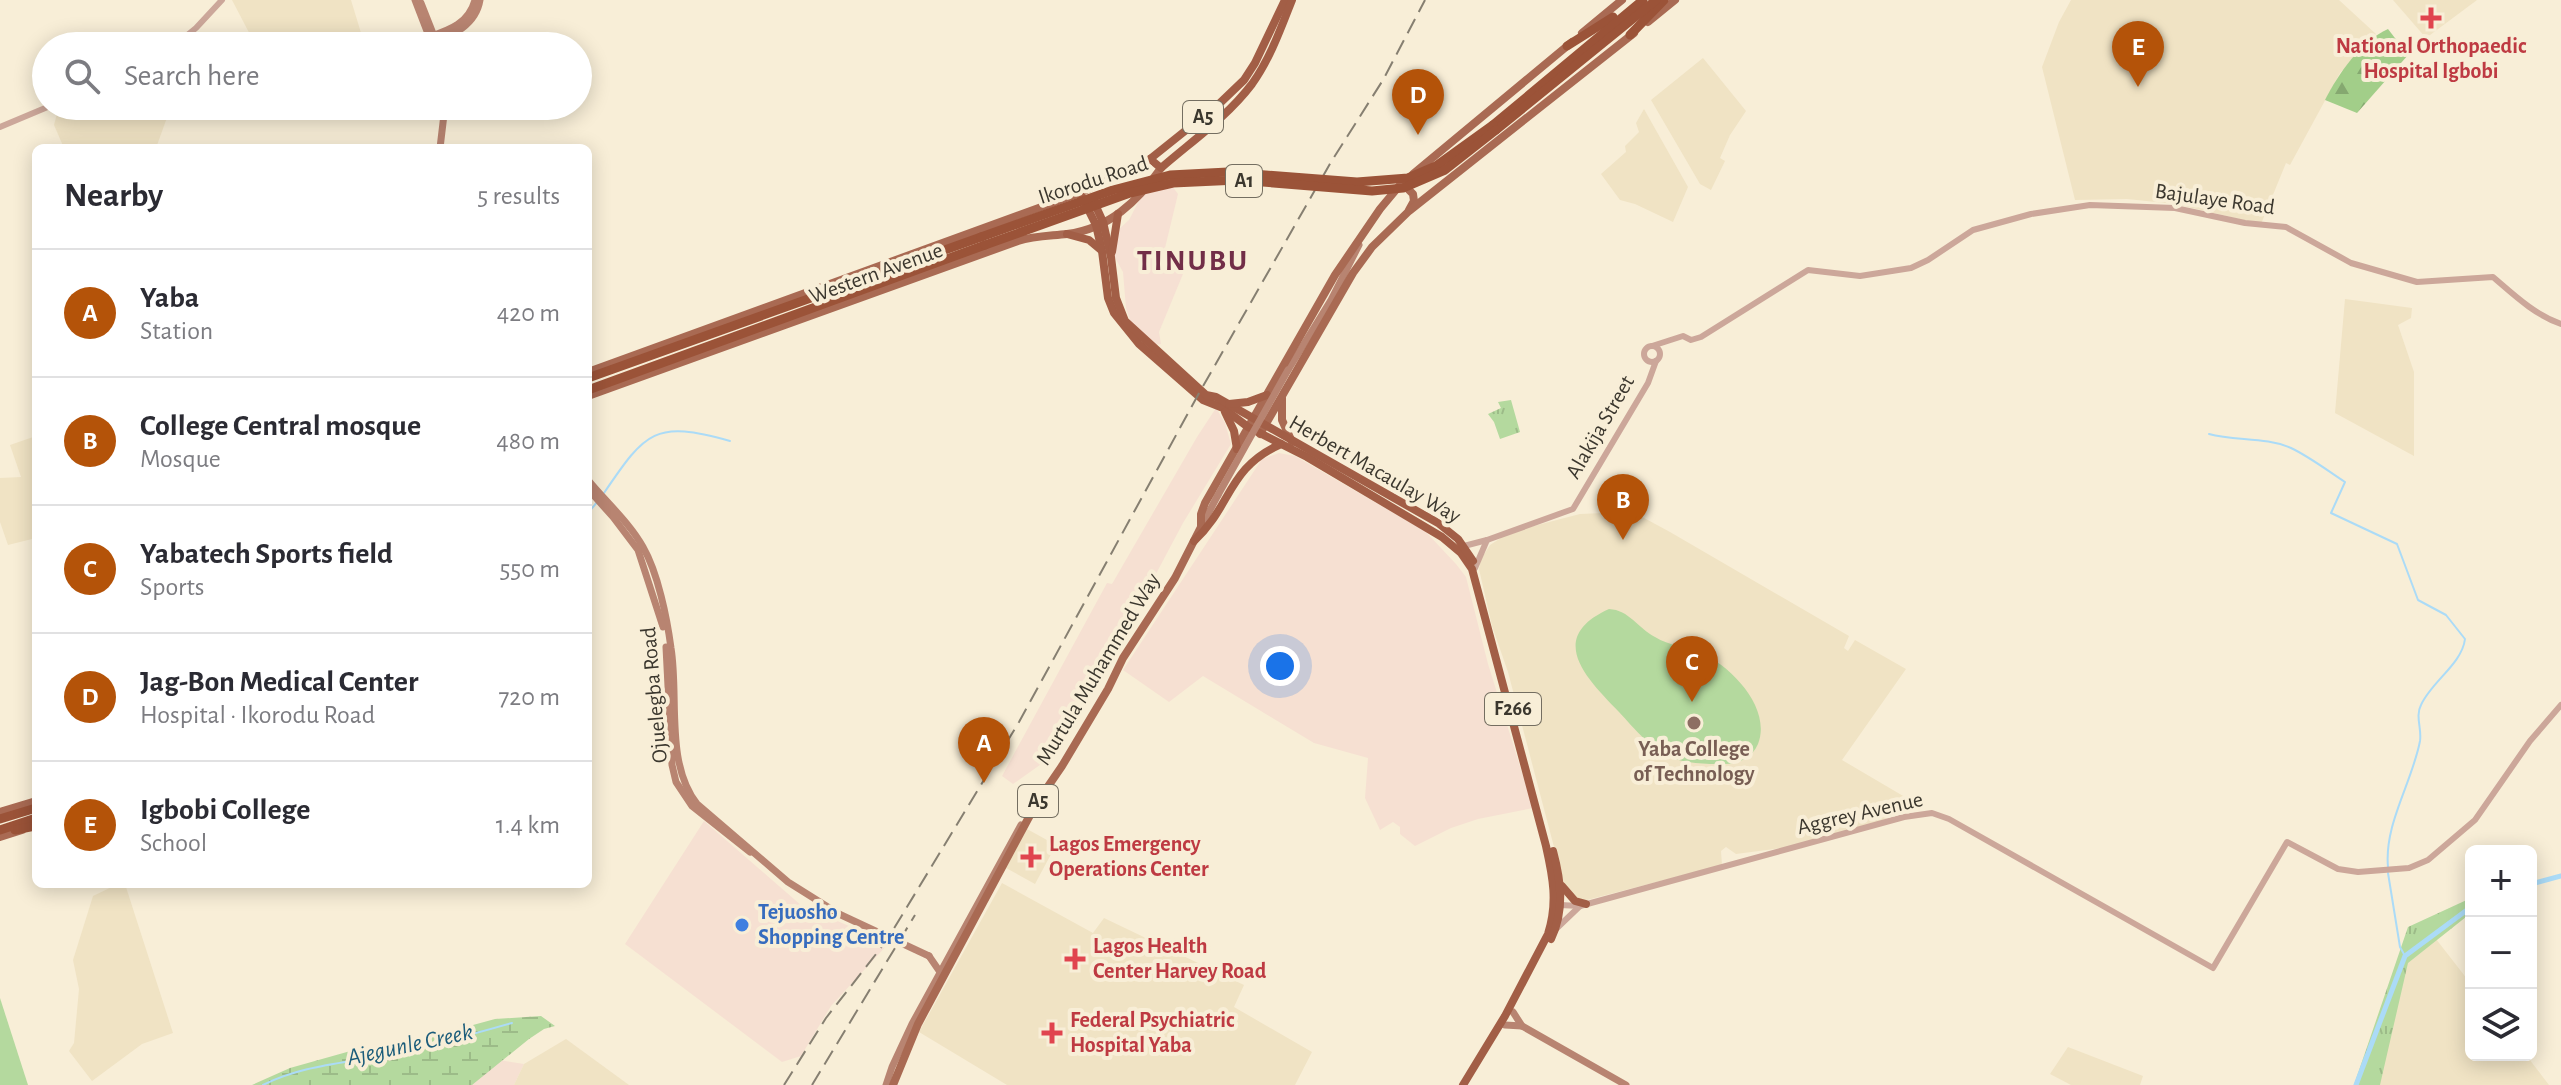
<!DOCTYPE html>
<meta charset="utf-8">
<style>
:root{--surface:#fff;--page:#f2f2f3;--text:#2b2b33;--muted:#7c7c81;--line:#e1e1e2;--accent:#b45309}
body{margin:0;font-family:"Alegreya Sans",sans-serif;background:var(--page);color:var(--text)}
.controls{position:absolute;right:24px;bottom:24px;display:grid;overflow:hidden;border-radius:12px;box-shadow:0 4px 20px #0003}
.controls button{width:72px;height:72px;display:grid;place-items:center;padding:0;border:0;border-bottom:2px solid var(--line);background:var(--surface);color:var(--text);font:40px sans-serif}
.you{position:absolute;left:1280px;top:666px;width:28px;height:28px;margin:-20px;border:6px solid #fff;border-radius:50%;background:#1a73e8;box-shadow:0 0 0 12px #1a73e833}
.badge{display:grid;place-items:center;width:52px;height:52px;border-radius:50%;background:var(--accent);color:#fff;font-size:26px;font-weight:700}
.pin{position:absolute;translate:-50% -66px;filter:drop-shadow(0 2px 4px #0008)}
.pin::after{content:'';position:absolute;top:42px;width:28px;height:24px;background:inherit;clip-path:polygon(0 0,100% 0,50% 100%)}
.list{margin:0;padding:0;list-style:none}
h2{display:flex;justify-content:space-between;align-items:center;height:104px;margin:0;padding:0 32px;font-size:34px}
h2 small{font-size:26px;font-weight:400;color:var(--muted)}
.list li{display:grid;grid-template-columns:52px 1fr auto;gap:24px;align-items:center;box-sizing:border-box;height:128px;padding:0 32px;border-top:2px solid var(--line)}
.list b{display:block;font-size:30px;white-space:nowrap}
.list p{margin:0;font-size:26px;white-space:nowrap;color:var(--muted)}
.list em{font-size:26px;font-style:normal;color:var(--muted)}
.icon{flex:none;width:44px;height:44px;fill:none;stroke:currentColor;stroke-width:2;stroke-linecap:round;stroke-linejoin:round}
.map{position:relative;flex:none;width:2561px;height:1085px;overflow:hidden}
.search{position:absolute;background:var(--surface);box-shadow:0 4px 20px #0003;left:32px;top:32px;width:560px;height:88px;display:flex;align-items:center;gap:20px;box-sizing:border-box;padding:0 28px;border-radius:44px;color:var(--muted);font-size:30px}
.panel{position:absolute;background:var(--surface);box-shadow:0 4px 20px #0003;left:32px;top:144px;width:560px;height:744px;border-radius:12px}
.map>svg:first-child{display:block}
.commercial{fill:#f6e0d2}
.industrial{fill:#f6e0d3}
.built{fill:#f0e3c4}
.grass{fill:url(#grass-tufts)}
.forest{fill:url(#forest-firs)}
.wetland{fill:url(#wetland-marsh)}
.pitch{fill:#b4d99e}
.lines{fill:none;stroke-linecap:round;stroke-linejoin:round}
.stream{stroke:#abdbf7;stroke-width:2}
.canal{stroke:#abdbf7;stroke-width:5}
.tertiary{stroke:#cca79a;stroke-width:6}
.secondary{stroke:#b88471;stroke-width:7}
.primary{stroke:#a96a53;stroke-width:8}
.trunk{stroke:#a25e46;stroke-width:8}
.motorway{stroke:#9b5338;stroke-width:9}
.rail{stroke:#867f71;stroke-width:2;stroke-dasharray:16 8;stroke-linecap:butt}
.secondary-bridge{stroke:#b88471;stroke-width:7}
.motorway-bridge{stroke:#9b5338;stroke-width:9}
.health-dot{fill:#e0444e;stroke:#f8eed7;stroke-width:3}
.education-dot{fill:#8d6e63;stroke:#f8eed7;stroke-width:3}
.shop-dot{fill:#3f7fe0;stroke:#f8eed7;stroke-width:3}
.labels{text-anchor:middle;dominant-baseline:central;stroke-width:8;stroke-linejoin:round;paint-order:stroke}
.shield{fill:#f8eed7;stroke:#746e61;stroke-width:2}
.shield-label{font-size:20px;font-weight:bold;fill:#3b372e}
.health-label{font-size:22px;font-weight:bold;fill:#be3a42;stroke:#f8eed7;text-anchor:start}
.street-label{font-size:22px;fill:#3b372e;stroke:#f8eed7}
.education-label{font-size:22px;font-weight:bold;fill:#785e54;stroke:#f8eed7}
.shop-label{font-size:22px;font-weight:bold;fill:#366cbe;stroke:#f8eed7;text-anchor:start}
.water-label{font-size:24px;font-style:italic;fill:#1b5c7a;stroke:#f8eed7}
.district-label{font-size:30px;font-weight:bold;letter-spacing:2px;fill:#722e48;stroke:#f8eed7}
</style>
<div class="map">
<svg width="2561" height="1085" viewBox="0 0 2561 1085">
<defs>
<pattern id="grass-tufts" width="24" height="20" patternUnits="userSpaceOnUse" patternTransform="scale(2)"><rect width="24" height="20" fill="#b4d99e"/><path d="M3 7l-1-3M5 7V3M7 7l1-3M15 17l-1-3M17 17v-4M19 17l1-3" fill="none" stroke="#9cbb88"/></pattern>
<pattern id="forest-firs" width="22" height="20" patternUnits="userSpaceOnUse" patternTransform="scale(2)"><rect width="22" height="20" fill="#a2ce89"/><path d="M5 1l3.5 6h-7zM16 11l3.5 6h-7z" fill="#85a870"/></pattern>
<pattern id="wetland-marsh" width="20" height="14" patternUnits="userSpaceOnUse" patternTransform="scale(2)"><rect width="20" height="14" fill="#b4d99e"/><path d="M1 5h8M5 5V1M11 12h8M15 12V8" fill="none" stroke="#9cbb88"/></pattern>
</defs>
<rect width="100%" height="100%" fill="#f8eed7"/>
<g class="commercial">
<path d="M1216,408l9,15 6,21 -48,79 -51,96 -78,136 -41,29 -11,-8 105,-193 5,1 85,-147z"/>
<path d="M1279,453l16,3 130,75 31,33 10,13 22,87 45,144 -55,11 -27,9 -36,18 -15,-12v-7l-7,-5 -13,8 -15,-32 3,-40 -54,-15 -111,-67 -34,26 -46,-32 139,-211z"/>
<path d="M704,821l98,85 87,37 -58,63 -30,50 -19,6 -157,-118z"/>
<path d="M454,1053l70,11 -10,21h-198z"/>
</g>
<path class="industrial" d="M1172,186l6,8 -13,54 25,9 -31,75 2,12 -6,1 -22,-16 -7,-21 -3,-36 -17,-31 23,-21 15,-29z"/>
<g class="built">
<path d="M232,0h119l14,46h-109z"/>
<path d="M2071,0h268l37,34 -36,39 -50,92 -4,-2 -25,61 -86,-20 -48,-5 -52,1 -33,-133 17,-45z"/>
<path d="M2393,0h84l-51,38z"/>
<path d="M1703,58l43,53 -16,24 -10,23 5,3 -14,29 -11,-6 -49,-84z"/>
<path d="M59,106h108l2,6 -13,36h-92l-10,-23z"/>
<path d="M1644,109l44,78 -15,35 -38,-18 -15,-4 -19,-26 25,-22 -1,-6 14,-14 -3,-9z"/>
<path d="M2345,299l67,9 -1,10 -13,7 16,47v84l-79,-43z"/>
<path d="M36,436v102l-28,7 -8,-23v-44l21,-1 -11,-32z"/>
<path d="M1612,504l10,2 48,26 179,104 -5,12 4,3 7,-11 51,29 -64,91 68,40 -5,8 -25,14 -98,26 -46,6 -10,-7 -5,4 1,14 -135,35 -7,1 -16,-16 -56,-213 -16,-46 -13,-57 2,-10 9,-14 20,-13 70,-18 23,-1 2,-8z"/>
<path d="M1027,829l29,16 -21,39 -29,-16z"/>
<path d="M1002,883l91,50 11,-15 140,67 -10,22 78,45 -17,33h-288l-88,-53z"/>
<path d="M118,884h7l48,149 -31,11 -50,37 -23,-30 5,-8 5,-54 -6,-29 20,-64z"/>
<path d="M2436,939l35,45v71h55l23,30h-179l37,-126z"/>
<path d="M566,1039l63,46h-115l10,-21z"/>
<path d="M2068,1047l75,29 -3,9h-69l-21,-11z"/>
</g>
<g class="grass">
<path d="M1511,400l9,32 -20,7 -6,-17 -6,-8 13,-6 -3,-6z"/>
<path d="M2471,898v15l-63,50 -28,122h-26l54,-158z"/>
</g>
<path class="forest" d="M2388,29l20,26 -51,58 -32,-13c13,-26 36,-59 63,-71z"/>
<path class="wetland" d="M541,1016l14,10 -11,3 -15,10 -57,46h-220l38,-17 64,-18 75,-13 66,-18z"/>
<g class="pitch">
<path d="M1609,609c20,1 29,19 46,28 14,9 31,9 46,16 30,13 71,55 57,91 -7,17 -25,21 -41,20 -13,0 -30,-1 -42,-5 -23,-8 -40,-30 -56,-47 -32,-33 -74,-74 -10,-103z"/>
<path d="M0,998l28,87h-28z"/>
</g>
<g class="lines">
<g class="stream">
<path d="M2209,434c26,7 57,3 82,14 19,9 37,23 54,34l-14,31 66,31 21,56 28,15 19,24c-3,25 -34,43 -44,66 -6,11 1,24 -1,36 -8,42 -36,83 -32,126"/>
<path d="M604,493c42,-62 51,-73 126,-52"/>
<path d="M588,513l10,-12"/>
<path d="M2388,873l12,74 5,9"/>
<path d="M263,1085c36,-18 73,-21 112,-28 47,-9 92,-21 137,-34"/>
</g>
<g class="canal">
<path d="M2531,884l30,-8"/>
<path d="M2356,1085l49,-129 66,-49"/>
</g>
<g class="tertiary">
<path d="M174,46l22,-18 26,-28"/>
<path d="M0,127l50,-21"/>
<path d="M1652,346l31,-10 8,4 10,-3 107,-67 52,6 51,-8 17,-8 45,-30 58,-16 59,-9 85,3 70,15 41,4 65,36 66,19 76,-5c21,18 42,38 68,47"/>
<circle cx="1652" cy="354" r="8"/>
<path d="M1464,546l23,-6 86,-31 75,-126 8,-22"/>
<path d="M1475,568l12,-28"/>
<path d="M1560,905l20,1 324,-89 28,-4 17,6 264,149 74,-126 51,27 20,3 51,-4 19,-8 47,-40 55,-79 31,-36"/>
<path d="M1557,928l23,-22"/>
</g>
<g class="secondary">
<path d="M415,0l15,39"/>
<path d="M421,3l13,33"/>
<path d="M429,37c21,-7 40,-14 46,-37"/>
<path d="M432,44c21,-9 44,-19 48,-44"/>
<path d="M440,148l5,-42"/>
<path d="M1288,370l43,-70 28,-55"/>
<path d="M588,480c18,22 41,42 55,67 15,26 24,71 28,101 8,49 -6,115 26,156l91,78 51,32"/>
<path d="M588,489l25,28 25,33 25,77"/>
<path d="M1201,527l17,-32"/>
<path d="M666,647l6,118 4,17 16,24 58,46"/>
<path d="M929,956l11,16"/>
<path d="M1513,1012l9,14"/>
<path d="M1505,1025l17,1 104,59"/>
<path d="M886,1085l6,-18 20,-43 109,-199"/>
</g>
<g class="primary">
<path d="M1648,22l27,-22"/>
<path d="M1582,33l40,-33"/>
<path d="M1413,174l159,-132"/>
<path d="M1404,185l9,9 1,7 -5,9"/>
<path d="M588,372l492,-179"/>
<path d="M588,396l430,-155c16,-5 32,-5 49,-7 42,-5 71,-33 94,-66"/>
<path d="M1282,398v22l10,22"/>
<path d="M1260,434l93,-161 19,-26 37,-36 225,-178"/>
<path d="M0,812l36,-11"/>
<path d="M0,837l22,-7"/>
<path d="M893,1085l25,-61 118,-220 26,-38 46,-77 15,-31 52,-80 26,-51v-13l4,-11 130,-228 45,-66 20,-24"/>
</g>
<g class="trunk">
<path d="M1285,0l-30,63 -11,17 -24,23 -70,56 -70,34 16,32 6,26 6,47 6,15 25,31 64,56 20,8 25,19 59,30 135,80 19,16 11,16 74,277c7,31 12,57 2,88l-43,82 -42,69"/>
<path d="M1150,159l11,9c31,-27 66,-51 91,-84 18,-25 29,-56 40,-84"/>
<path d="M1093,200l10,22 8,35 5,41 9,23 81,74 10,2 222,126 20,16 15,22"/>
<path d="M1067,234l22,6 12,10"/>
<path d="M1112,252l6,-38"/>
<path d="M1229,404l19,-2 19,-7"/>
<path d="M1225,412l9,19 3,18"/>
<path d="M1194,541c38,-35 33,-73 87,-97"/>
<path d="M1562,886l13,15 11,3"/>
<path d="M1551,939c14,-29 10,-58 2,-88"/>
</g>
<g class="motorway">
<path d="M1630,35l34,-35"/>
<path d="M1567,46l46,-29"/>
<path d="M1493,125l150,-125"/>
<path d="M1496,130l160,-130"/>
<path d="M588,378l393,-141"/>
<path d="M588,390l397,-145"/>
<path d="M0,819l36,-11"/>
<path d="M0,830l36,-12"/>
<path d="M15,830l20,-4"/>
</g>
<g class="rail">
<path d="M784,1085l42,-67 61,-78 132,-218 179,-327 133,-233 52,-82 42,-80"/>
<path d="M812,1085l103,-170"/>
</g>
<g class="secondary-bridge">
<path d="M1218,495l70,-125"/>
<path d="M839,914l90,42"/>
</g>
<g class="motorway-bridge">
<path d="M981,237l132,-47 57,-15 58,-3 129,10 51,-4 28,-12 57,-41"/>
<path d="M985,245l145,-52 43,-10 65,-3 134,11 31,-3 42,-18 51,-40"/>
</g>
</g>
<g class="health-dot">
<path d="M2427 6h8v8h8v8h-8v8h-8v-8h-8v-8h8z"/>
<path d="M1027 845h8v8h8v8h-8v8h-8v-8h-8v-8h8z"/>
<path d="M1071 947h8v8h8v8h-8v8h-8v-8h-8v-8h8z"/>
<path d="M1048 1021h8v8h8v8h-8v8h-8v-8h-8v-8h8z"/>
</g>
<circle class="education-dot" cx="1694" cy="723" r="8"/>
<circle class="shop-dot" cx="742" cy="925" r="8"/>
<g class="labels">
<g class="shield">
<rect x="1183" y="101" width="40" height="32" rx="6"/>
<rect x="1226" y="165" width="36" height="32" rx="6"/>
<rect x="1485" y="693" width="56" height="32" rx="6"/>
<rect x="1018" y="785" width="40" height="32" rx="6"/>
</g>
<g class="shield-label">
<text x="1203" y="117">A5</text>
<text x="1244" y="181">A1</text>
<text x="1513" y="709">F266</text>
<text x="1038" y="801">A5</text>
</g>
<g class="health-label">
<text x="2431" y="46" text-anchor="middle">National Orthopaedic<tspan x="2431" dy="25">Hospital Igbobi</tspan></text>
<text x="1049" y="844">Lagos Emergency<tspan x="1049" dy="25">Operations Center</tspan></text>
<text x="1093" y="946">Lagos Health<tspan x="1093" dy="25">Center Harvey Road</tspan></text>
<text x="1070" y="1020">Federal Psychiatric<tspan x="1070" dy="25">Hospital Yaba</tspan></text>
</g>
<g class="street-label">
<text transform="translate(1093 180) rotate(-18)">Ikorodu Road</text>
<text transform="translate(2215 199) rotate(8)">Bajulaye Road</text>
<text transform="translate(876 273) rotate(-20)">Western Avenue</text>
<text transform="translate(1600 427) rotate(-60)">Alakija Street</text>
<text transform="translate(1375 469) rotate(30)">Herbert Macaulay Way</text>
<text transform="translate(1098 669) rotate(-59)">Murtula Muhammed Way</text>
<text transform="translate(654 695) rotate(-95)">Ojuelegba Road</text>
<text transform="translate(1860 813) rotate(-13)">Aggrey Avenue</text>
</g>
<g class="education-label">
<text x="1694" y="749">Yaba College<tspan x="1694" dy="25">of Technology</tspan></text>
</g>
<g class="shop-label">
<text x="758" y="912">Tejuosho<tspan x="758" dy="25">Shopping Centre</tspan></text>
</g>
<g class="water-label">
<text transform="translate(410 1045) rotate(-12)">Ajegunle Creek</text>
</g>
<g class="district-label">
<text x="1193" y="261">TINUBU</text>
</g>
</g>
</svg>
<div class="controls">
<button>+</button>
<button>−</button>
<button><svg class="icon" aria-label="layers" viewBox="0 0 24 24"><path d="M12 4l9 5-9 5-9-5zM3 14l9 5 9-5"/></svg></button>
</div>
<div class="you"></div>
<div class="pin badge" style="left:984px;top:783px">A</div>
<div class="pin badge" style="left:1623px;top:540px">B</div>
<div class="pin badge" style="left:1692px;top:702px">C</div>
<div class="pin badge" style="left:1418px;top:135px">D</div>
<div class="pin badge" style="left:2138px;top:87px">E</div>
<div class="search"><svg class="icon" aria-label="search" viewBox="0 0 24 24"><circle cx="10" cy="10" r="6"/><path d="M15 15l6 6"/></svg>Search here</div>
<section class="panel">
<h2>Nearby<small>5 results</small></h2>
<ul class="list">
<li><span class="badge">A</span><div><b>Yaba</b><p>Station</p></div><em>420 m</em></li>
<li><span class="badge">B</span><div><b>College Central mosque</b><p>Mosque</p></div><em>480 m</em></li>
<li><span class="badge">C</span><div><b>Yabatech Sports field</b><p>Sports</p></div><em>550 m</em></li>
<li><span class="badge">D</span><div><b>Jag-Bon Medical Center</b><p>Hospital · Ikorodu Road</p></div><em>720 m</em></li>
<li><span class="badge">E</span><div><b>Igbobi College</b><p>School</p></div><em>1.4 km</em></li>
</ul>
</section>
</div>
